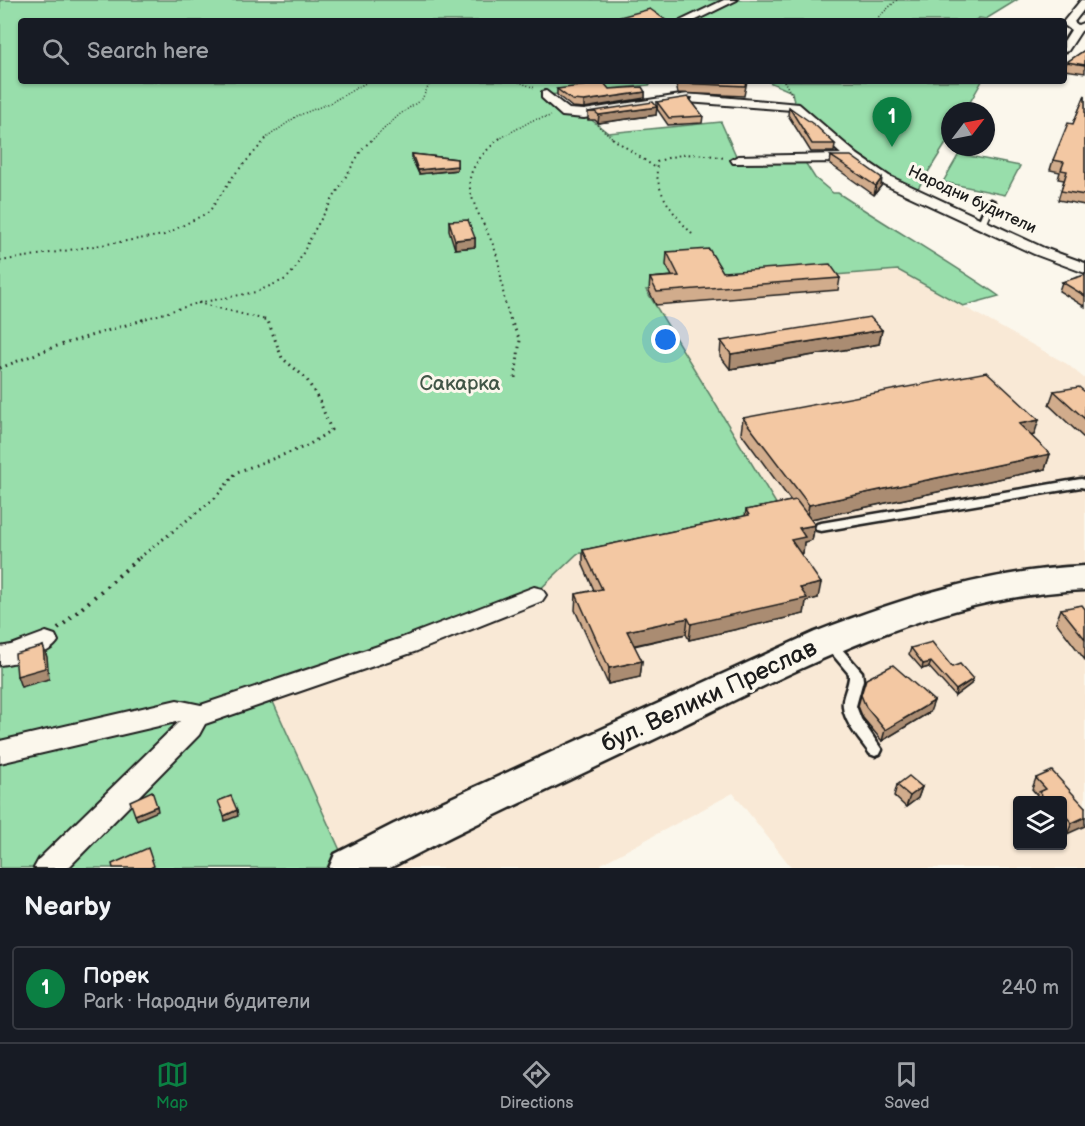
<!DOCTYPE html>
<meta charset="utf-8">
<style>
:root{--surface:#171b24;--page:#20242c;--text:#f1f3f6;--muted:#9ea1a6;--line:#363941;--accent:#0b8043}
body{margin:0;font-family:"Balsamiq Sans",sans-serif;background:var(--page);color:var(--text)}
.controls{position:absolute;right:18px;bottom:18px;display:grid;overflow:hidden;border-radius:6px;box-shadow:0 2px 4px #0004}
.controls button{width:54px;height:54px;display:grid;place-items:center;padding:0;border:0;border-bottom:2px solid var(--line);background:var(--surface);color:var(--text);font:30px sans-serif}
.compass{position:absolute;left:941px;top:102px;width:54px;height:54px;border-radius:50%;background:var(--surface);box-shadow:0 2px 4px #0004;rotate:58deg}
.you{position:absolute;left:666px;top:340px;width:21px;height:21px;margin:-15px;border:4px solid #fff;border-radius:50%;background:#1a73e8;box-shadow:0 0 0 9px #1a73e833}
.badge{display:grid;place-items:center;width:39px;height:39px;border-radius:50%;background:var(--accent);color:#fff;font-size:20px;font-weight:700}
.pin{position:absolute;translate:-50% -50px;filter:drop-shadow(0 2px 3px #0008)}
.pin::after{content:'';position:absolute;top:32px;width:21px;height:18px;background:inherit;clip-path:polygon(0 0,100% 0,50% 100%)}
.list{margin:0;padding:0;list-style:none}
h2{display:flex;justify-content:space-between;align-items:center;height:78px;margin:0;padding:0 24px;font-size:26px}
h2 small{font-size:20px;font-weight:400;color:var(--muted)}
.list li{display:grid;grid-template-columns:39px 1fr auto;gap:18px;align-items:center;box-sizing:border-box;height:84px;margin:0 12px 12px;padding:0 12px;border:2px solid var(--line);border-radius:6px}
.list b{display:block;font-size:22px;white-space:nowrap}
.list p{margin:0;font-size:20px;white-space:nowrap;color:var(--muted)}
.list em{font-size:20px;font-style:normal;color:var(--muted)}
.icon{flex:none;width:33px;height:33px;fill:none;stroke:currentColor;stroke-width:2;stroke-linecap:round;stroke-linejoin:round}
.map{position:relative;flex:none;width:1085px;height:868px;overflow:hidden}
.search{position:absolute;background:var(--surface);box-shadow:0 2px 4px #0004;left:18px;right:18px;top:18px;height:66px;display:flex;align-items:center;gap:15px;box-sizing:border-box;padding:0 21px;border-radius:6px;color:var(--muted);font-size:22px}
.sheet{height:174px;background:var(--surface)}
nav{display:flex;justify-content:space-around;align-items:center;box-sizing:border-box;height:84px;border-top:2px solid var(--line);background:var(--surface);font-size:16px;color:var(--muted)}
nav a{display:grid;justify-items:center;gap:3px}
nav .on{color:var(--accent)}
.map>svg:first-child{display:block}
.built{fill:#f9e9d6;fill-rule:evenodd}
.green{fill:#98deab;stroke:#5a7d64;stroke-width:1.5}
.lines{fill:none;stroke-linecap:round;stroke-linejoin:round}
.lane-casing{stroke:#1c1c1c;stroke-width:5}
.street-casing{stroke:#1c1c1c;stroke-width:4}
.secondary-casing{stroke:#1c1c1c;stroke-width:5}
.path-far3{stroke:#1c1c1c;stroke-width:1.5;stroke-dasharray:1 2;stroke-linecap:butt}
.path-far2{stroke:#1c1c1c;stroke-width:2;stroke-dasharray:1.5 4;stroke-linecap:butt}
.path-far1{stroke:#1c1c1c;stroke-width:3;stroke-dasharray:1.5 4.5;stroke-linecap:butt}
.path{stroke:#1c1c1c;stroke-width:4;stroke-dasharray:2 6;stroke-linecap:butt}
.lane{fill:#fbf7ec;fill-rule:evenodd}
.street{fill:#fbf7ec;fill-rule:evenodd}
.secondary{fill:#fbf7ec;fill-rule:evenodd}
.wall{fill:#d1ac8c;stroke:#1c1c1c;stroke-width:1.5}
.shaded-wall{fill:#aa8c72;stroke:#1c1c1c;stroke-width:1.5}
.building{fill:#f3c8a3;stroke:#1c1c1c;stroke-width:1.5}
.labels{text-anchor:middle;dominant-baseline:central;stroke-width:6;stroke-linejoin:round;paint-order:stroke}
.far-street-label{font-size:16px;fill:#1c1c1c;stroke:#fbf7ec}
.park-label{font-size:20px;fill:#415647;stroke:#fbf7ec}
.near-street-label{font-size:24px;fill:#1c1c1c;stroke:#fbf7ec}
</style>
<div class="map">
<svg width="1085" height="868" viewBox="0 0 1085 868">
<rect width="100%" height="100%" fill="#fbf7ec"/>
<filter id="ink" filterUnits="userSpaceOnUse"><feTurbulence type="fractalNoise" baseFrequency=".0167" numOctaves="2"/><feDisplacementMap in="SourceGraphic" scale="12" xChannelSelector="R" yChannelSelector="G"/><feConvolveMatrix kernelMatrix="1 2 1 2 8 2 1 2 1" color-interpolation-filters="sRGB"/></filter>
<g filter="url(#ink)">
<path class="built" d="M898,270l169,94 18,15v489h-293l-59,-75 -132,71 2,4h-255l-79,-176 265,-97 43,-41 203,-44 -135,-220zM1018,800h44v46h-44z"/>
<g class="green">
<path d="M0,0h1017l-31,19 -7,-1 -5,3h-953v60h626l3,4 -103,10 19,17 18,2 24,19 113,-11 17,38 65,-1 12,19 18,15h5c53,35 109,67 161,103l-36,10 -65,-36 -252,20 134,220 -203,44 -43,41 -265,98 79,175h-348z"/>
<path d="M767,81h215l-17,30h-15v26l-35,56 -31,-14 -89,-72 -3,-15z"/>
<path d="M959,154l61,12 -15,29 -62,-13z"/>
</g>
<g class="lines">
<defs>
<g id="lane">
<path d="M988,200h3l4,2 -10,23 -4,2h-3l-1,-2z"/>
<path d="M1081,479l4,1v8l-4,-1 -260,44 -4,-1 -2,-3 2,-3 4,-1z"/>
<path d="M829,638l5,2 28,32 1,8 -7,26 5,13 21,31 -2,4 -5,2 -5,-2c-9,-13 -25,-30 -27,-47 -2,-11 7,-22 6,-33l-26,-31 1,-3z"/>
</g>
<g id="street">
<path d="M724,0h13l-43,21h-14z"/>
<path d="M1081,0h4v8l-11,14 4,3 7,-3v7l-4,2 -13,20 -4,1v-11l7,-11 -7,-5v-4z"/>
<path d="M546,91l23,18 15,1 103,-16 112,10 59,51 31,21 155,72 41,15v10l-51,-19 -155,-72 -29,-20 -117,1 -2,-3 7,-4 103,-2 -49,-44 -105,-8 -103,16 -22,-2 -20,-18v-6z"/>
<path d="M534,587l8,2 4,6 -4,6 -125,50 -212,73 -6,11 -131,133h-34l5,-9 141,-138 -180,42v-22l177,-41 24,5 198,-66z"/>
<path d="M46,632l9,3 3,6c-8,14 -42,22 -58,24v-18l11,-2z"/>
</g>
<path id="secondary" d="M1085,566v24c-155,6 -289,81 -426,147 -89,43 -181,84 -269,131h-61l6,-14 59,-30 421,-192c88,-34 175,-62 270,-66z"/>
</defs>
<use href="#lane" class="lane-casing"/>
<use href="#street" class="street-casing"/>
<use href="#secondary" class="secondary-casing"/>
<g class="path-far3">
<path d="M874,21l23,-21"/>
<path d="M516,81l19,7"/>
<path d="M784,81l8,14"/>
<path d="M597,125l17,14"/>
<path d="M265,139l32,-23 33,-13 39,-22"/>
<path d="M373,139l26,-24 23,-16 9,-18"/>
<path d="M499,139l34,-19 18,-4"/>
</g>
<g class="path-far2">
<path d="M500,138c-11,10 -27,24 -30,40 -4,21 20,54 26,75 7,22 5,46 15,67"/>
<path d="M612,138l44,30"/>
<path d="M692,234c-19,-21 -38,-42 -35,-72 22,-10 44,-9 67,-4"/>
<path d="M0,261l164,-26 45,-23 25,-37 33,-37"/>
<path d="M198,303l68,17"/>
<path d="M141,320l57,-17 58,-11 30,-13 9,-10 19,-38 48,-82 12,-11"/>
</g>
<g class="path-far1">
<path d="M510,319l10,21 -5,38"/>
<path d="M0,368l54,-21 92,-28"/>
<path d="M139,558l75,-59 23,-27 70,-26 24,-16 -11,-28 -14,-24 -24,-20 -14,-37 -8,-2"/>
</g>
<path class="path" d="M58,629l83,-73"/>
<use href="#lane" class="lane"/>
<use href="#street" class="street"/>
<use href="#secondary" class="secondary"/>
</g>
<g class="wall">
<path d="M1085,50v23l-21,-3 3,-8z"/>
<path d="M675,81h72l-3,15 -66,-3z"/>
<path d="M557,89h52l36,3v6l-61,10 -12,-1 -15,-12z"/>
<path d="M1085,95v110l-27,-5 6,-20 -6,-1 2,-7 -10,-2 3,-10 20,-36z"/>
<path d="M692,98l-1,3 12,15 -1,7 -34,2 -11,-16v-7z"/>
<path d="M657,107l-1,8 -58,8 -3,-3h-7v-8z"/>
<path d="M789,107l46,37 -1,8h-23l-23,-37z"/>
<path d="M412,154l45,5v11l-38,4 -7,-15z"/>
<path d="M831,156l50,30 -7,9 -44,-31z"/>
<path d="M449,221l26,17v9l-20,2 -6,-19z"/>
<path d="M667,252l56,20 117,6 -2,12 -182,15 -7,-14 1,-13 22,-2 -6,-11z"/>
<path d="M1085,275v32l-26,-16 3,-9z"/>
<path d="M882,330l-3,14 -149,25 -10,-13 1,-15z"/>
<path d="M1054,391l31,1v47l-36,-34z"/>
<path d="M743,418l291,17 -3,1 19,18 -5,15 -234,50 4,6 -3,15 -8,2 -1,11h-3l18,45 -12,3 -2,13 -115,26 -3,-6 -52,12 8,15 -2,16 -32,7 -33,-74 1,-16 18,-4 -11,-25v-15l162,-34 1,-6 45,-9 -50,-68z"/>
<path d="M1061,609h24v51l-29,-38z"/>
<path d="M911,648l41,19 21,12 -2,5 -16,12 -26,-29 -7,2 -13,-15z"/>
<path d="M861,695l69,17 -48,29 -19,-23 -5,-12z"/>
<path d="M1036,778l49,29 -18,27 -5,-6v-27h-27l2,-6 -5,-6z"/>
<path d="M897,785l25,2 -4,11 -12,9 -12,-11z"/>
</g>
<g class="shaded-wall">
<path d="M645,92v6l-61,10v-7z"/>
<path d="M657,107l-1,8 -58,8 1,-8z"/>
<path d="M457,166v4l-38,4 -1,-4z"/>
<path d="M882,178l-1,8 -7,9 2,-9z"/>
<path d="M475,238v9l-20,2v-9z"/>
<path d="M882,330l-3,14 -149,25 1,-15z"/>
<path d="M1039,420l-5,15 -20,4 5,-15z"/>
<path d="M1050,454l-5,15 -239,51 3,-15z"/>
<path d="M815,525l-3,15 -8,2 -1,11 -15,3 3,-16 8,-12z"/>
<path d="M821,583l-3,15 -12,3 -2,13 -115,26 2,-16 109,-36z"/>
<path d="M688,618l-2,16 -60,13 1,-16z"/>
<path d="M43,646l4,11 2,22 -28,8 -4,-11z"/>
<path d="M642,661l-2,16 -32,7 1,-16z"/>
<path d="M931,662l-2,5 -7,2 1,-5z"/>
<path d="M973,679l-2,5 -16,12 1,-6z"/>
<path d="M934,701l-4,11 -48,29 3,-11z"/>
<path d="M922,787l-4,11 -12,9 4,-11z"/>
<path d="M157,806l1,5 -21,9 -2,-5z"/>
<path d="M237,810l1,6 -13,5 -1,-5z"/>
<path d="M1085,817v9l-18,8 5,-11z"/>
</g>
<g class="building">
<path d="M650,9l17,12h-45l-2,-4z"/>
<path d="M1085,50v15l-18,-3z"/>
<path d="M678,81h68l-1,5 -66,-3z"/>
<path d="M604,83l5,6 33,-2 3,5 -61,9 -12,-1 -15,-11z"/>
<path d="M1085,95v100l-24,-4 6,-20 -6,-1 3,-8 -11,-2 15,-37 5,1z"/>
<path d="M688,97l4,1h-3l14,18 -34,2 -12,-16z"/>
<path d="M653,102l4,5 -58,8 -4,-3h-7z"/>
<path d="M789,107l27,19 19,18h-23z"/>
<path d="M412,154l45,5v7l-39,4z"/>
<path d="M831,156h20l31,22 -6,8z"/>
<path d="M468,220l7,18 -20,2 -6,-19z"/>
<path d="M709,249l14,23 107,-8 10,14 -183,14 -7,-14 29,-2 -12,-24z"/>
<path d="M1085,275v21l-23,-14z"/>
<path d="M870,317l12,13 -151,24 -10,-13z"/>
<path d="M987,372l52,48 -20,4 31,30 -241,51 -66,-87z"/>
<path d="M1079,387l6,5v27l-31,-28z"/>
<path d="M796,500l19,25 -16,3 6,9 -14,3 30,43 -21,5 7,10 -116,26 -3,-6 -61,13 15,30 -33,7 -33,-74 26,-5 -19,-39 166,-35 -3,-5z"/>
<path d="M1082,605l3,4v30l-24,-30z"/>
<path d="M932,642l20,25 8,-3 13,15 -17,11 -25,-28 -8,2 -12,-16z"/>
<path d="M43,646l2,22 -28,8 -2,-22z"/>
<path d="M893,665l41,36 -49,29 -19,-23 -5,-12 5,-16z"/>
<path d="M1052,771l33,36v10l-13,6 -10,-11v-11h-15l-8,-9 7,-3 -10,-11z"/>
<path d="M909,776l13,11 -12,9 -13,-11z"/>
<path d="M152,791l5,15 -22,9 -5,-14z"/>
<path d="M231,796l6,14 -13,6 -6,-15z"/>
<path d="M148,848l6,18 -4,2h-37l-1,-4z"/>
</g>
</g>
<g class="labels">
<g class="far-street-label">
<text transform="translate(972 200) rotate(25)">Народни будители</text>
</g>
<g class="park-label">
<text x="460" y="384">Сакарка</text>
</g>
<g class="near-street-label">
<text transform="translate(709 696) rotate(-25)">бул. Велики Преслав</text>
</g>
</g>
</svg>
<div class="controls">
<button><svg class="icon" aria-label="layers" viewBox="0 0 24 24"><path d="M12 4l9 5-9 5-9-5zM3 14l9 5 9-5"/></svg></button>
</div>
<svg class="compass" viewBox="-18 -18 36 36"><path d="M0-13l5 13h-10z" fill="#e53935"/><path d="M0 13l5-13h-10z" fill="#9ea1a6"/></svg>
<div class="you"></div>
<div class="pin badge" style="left:892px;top:147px">1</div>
<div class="search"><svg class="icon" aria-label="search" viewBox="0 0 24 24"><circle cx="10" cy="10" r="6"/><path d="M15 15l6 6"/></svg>Search here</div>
</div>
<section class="sheet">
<h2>Nearby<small></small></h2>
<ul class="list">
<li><span class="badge">1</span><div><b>Порек</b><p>Park · Народни будители</p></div><em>240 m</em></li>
</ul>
</section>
<nav>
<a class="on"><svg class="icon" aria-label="map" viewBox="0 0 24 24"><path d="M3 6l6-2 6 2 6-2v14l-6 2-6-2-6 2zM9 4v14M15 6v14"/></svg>Map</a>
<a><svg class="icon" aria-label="directions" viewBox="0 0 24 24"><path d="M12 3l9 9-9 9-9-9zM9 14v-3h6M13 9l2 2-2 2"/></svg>Directions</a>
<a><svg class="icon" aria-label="saved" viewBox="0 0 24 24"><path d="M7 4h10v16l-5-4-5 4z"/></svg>Saved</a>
</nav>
